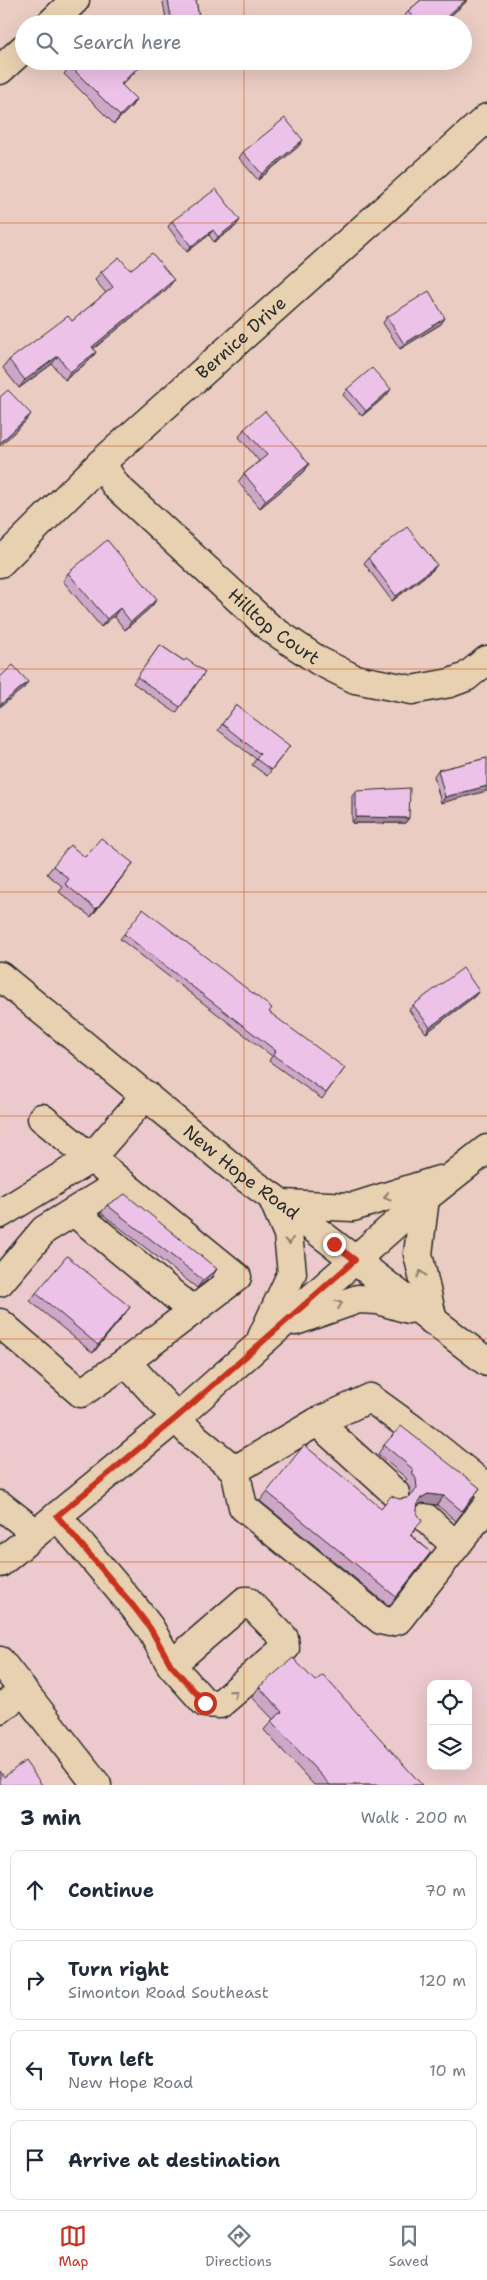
<!DOCTYPE html>
<meta charset="utf-8">
<style>
:root{--surface:#fff;--page:#f6f6f7;--text:#1f2937;--muted:#747a83;--line:#e0e1e3;--accent:#c8321e}
body{margin:0;font-family:"Shantell Sans",sans-serif;background:var(--page);color:var(--text)}
.controls{position:absolute;right:15px;bottom:15px;display:grid;overflow:hidden;border-radius:10px;box-shadow:0 5px 20px #0002}
.controls button{width:45px;height:45px;display:grid;place-items:center;padding:0;border:0;border-bottom:1px solid var(--line);background:var(--surface);color:var(--text);font:25px sans-serif}
.stop{position:absolute;width:15px;height:15px;margin:-11px;border:4px solid #c8321e;border-radius:50%;background:#fff}
.stop.end{background:#c8321e;border-color:#fff;box-shadow:0 1px 5px #0008}
.list{margin:0;padding:0;list-style:none}
h2{display:flex;justify-content:space-between;align-items:center;height:65px;margin:0;padding:0 20px;font-size:21px}
h2 small{font-size:16px;font-weight:400;color:var(--muted)}
.list li{display:grid;grid-template-columns:32px 1fr auto;gap:15px;align-items:center;box-sizing:border-box;height:80px;margin:0 10px 10px;padding:0 10px;border:1px solid var(--line);border-radius:10px}
.list b{display:block;font-size:19px;white-space:nowrap}
.list p{margin:0;font-size:16px;white-space:nowrap;color:var(--muted)}
.list em{font-size:16px;font-style:normal;color:var(--muted)}
.icon{flex:none;width:28px;height:28px;fill:none;stroke:currentColor;stroke-width:2;stroke-linecap:round;stroke-linejoin:round}
.map{position:relative;flex:none;width:487px;height:1785px;overflow:hidden}
.search{position:absolute;background:var(--surface);box-shadow:0 5px 20px #0002;left:15px;right:15px;top:15px;height:55px;display:flex;align-items:center;gap:12px;box-sizing:border-box;padding:0 18px;border-radius:28px;color:var(--muted);font-size:19px}
.sheet{height:425px;background:var(--surface)}
nav{display:flex;justify-content:space-around;align-items:center;box-sizing:border-box;height:70px;border-top:1px solid var(--line);background:var(--surface);font-size:14px;color:var(--muted)}
nav a{display:grid;justify-items:center;gap:2px}
nav .on{color:var(--accent)}
.map>svg:first-child{display:block}
.built{fill:#ebc9cd;fill-rule:evenodd}
.lines{fill:none;stroke-linecap:round;stroke-linejoin:round}
.minor-casing{stroke:#2b2b2b;stroke-width:31}
.minor{stroke:#e8d1b1;stroke-width:28}
.wall{fill:#cca7c8;stroke:#2b2b2b}
.shaded-wall{fill:#a688a2;stroke:#2b2b2b}
.building{fill:#edc2e8;stroke:#2b2b2b}
.oneway{stroke:#8a7e6e}
.route{stroke:#c8321e;stroke-width:6}
.grid{fill:none;stroke:#c25012;stroke-width:1;stroke-opacity:0.55}
.labels{text-anchor:middle;dominant-baseline:central;stroke-width:4.5;stroke-linejoin:round;paint-order:stroke}
.street-label{font-size:18px;fill:#2b2b2b;stroke:#e8d1b1}
</style>
<div class="map">
<svg width="487" height="1785" viewBox="0 0 487 1785">
<rect width="100%" height="100%" fill="#eaccc2"/>
<filter id="ink" filterUnits="userSpaceOnUse"><feTurbulence type="fractalNoise" baseFrequency=".02" numOctaves="2"/><feDisplacementMap in="SourceGraphic" scale="10" xChannelSelector="R" yChannelSelector="G"/><feConvolveMatrix kernelMatrix="1 2 1 2 8 2 1 2 1" color-interpolation-filters="sRGB"/></filter>
<g filter="url(#ink)">
<path class="built" d="M0,982l364,305 123,82v416h-404l-83,-110zM431,1684h37v82h-37z"/>
<g class="lines">
<defs>
<g id="minor">
<path d="M50,24l25,-24"/>
<path d="M0,70l24,-22"/>
<path id="s1" d="M101,463l15,23 154,142 49,33 36,18 57,11 38,-7 16,-6 21,-17"/>
<path id="s2" d="M0,563l101,-100 386,-345"/>
<path id="s3" d="M0,976l243,200 39,28 205,158"/>
<path d="M42,1118l195,159 -111,85 66,73 43,35 82,-48 53,-24 55,40 62,50"/>
<path d="M425,1198l-7,56 15,67"/>
<path d="M282,1204l71,3 86,-27"/>
<path d="M74,1212l119,99"/>
<path d="M0,1214l90,-55 56,-64"/>
<path d="M0,1282l44,-52 76,-47"/>
<path d="M295,1321l63,-22 20,1 31,9"/>
<path d="M0,1323l81,70 45,-31"/>
<path d="M262,1337l30,-64 -4,-39 -16,-37"/>
<path d="M317,1422l78,71"/>
<path d="M235,1470l8,37 138,113 9,2 8,-2 89,-114"/>
<path d="M0,1505l36,28"/>
<path d="M57,1516l77,91 16,21 21,37 74,-64h3l36,37 1,10 -65,56 -15,-1 -34,-38"/>
<path d="M426,1518l29,27"/>
<path d="M0,1563l176,-145 249,-220 62,-49"/>
<path d="M0,1661l97,124"/>
<path d="M0,1709l23,-18"/>
</g>
</defs>
<use href="#minor" class="minor-casing"/>
<use href="#minor" class="minor"/>
</g>
<g class="wall">
<path d="M164,0h32l4,24h-33l-4,-22z"/>
<path d="M421,0h46l-3,4 -23,20h-31l-6,-7 4,-6z"/>
<path d="M73,61h73l-24,24 14,14 -5,8 -17,17 -50,-50 6,-8 4,-4z"/>
<path d="M299,146l-41,34 -19,-22 4,-6z"/>
<path d="M172,221l64,5 -22,16 -5,-7 -22,17 -19,-25z"/>
<path d="M130,270l38,18 -75,61 3,3 -6,8 -25,20 -13,-16 -33,24 -16,-20 6,-8 63,-39 34,-28 -11,-13 6,-8z"/>
<path d="M387,317l54,7 -41,25 -17,-26z"/>
<path d="M347,389l40,6 -25,21 -19,-21z"/>
<path d="M244,429l65,35 -5,8 -44,36 -22,-26 6,-8 15,-13 -20,-24z"/>
<path d="M368,558l65,12 -41,31 -28,-38z"/>
<path d="M68,573l89,26 -6,8 -26,23 -11,-14 -13,11 -38,-46z"/>
<path d="M160,645l24,16 21,11 -29,41 -43,-30z"/>
<path d="M236,705l50,46 -19,25 -15,-11 4,-6 -38,-29z"/>
<path d="M487,758l-46,45 -7,-27 4,-6z"/>
<path d="M356,791l53,27 -4,5h-53v-27z"/>
<path d="M85,857l48,6 -42,54 -32,-25 4,-5 -16,-13 6,-8z"/>
<path d="M124,934l221,134 -23,31 -53,-38 3,-5 -152,-117z"/>
<path d="M475,996l-49,37 -17,-23 4,-5z"/>
<path d="M107,1205l105,72 -15,11 -96,-75z"/>
<path d="M36,1293l88,22 -31,38 -63,-52z"/>
<path d="M384,1445l96,43 -24,33 -19,-16 -15,-2 -5,3 -1,24 -5,5 20,17 -42,54 -129,-105 7,-9 114,16 18,-9 8,-1 3,-2v-7l-5,-8 2,-2 -29,-25z"/>
<path d="M315,1681l107,104h-108l-50,-55 9,-11 -21,-22 7,-10z"/>
</g>
<g class="shaded-wall">
<path d="M466,0h1l-3,4 -23,20h-3z"/>
<path d="M144,61h2l-31,31 6,-8z"/>
<path d="M136,99l-5,8 -17,17 6,-8z"/>
<path d="M303,140l-4,6 -41,34 4,-6z"/>
<path d="M240,220l-4,6 -22,16 4,-5z"/>
<path d="M213,230l-4,5 -22,17 4,-6z"/>
<path d="M174,280l-6,8 -82,67 6,-8z"/>
<path d="M445,318l-4,6 -41,25 4,-5z"/>
<path d="M96,352l-6,8 -25,20 5,-8z"/>
<path d="M58,356l-6,8 -33,24 6,-8z"/>
<path d="M391,389l-4,6 -25,21 4,-5z"/>
<path d="M31,414l-6,8 -25,24v-3z"/>
<path d="M309,464l-5,8 -44,36 6,-8z"/>
<path d="M437,565l-4,5 -41,31 4,-5z"/>
<path d="M157,599l-6,8 -26,23 6,-8z"/>
<path d="M120,608l-6,8 -13,11 6,-8z"/>
<path d="M28,682l-4,6 -24,19v-2z"/>
<path d="M487,786v5l-46,12 4,-6z"/>
<path d="M356,817l53,1 -4,5h-53z"/>
<path d="M133,863l-6,8 -36,46 5,-8z"/>
<path d="M479,991l-4,5 -49,37 4,-6z"/>
<path d="M217,1269l-5,8 -15,11 6,-8z"/>
<path d="M130,1307l-6,8 -31,38 5,-8z"/>
<path d="M428,1494l16,2 -7,9 -15,-2 -8,5 7,-10z"/>
</g>
<g class="building">
<path d="M168,0h28l4,24h-28z"/>
<path d="M421,0h45l-28,24h-19l-11,-13z"/>
<path d="M115,21l3,3h-6z"/>
<path d="M75,61h69l-23,23 15,15 -16,17 -50,-50z"/>
<path d="M285,118l18,22 -41,34 -19,-22z"/>
<path d="M216,189l24,31 -22,17 -5,-7 -22,16 -19,-25z"/>
<path d="M152,253l22,27 -82,67 4,5 -26,20 -12,-16 -33,24 -16,-20 59,-44 4,5 41,-34 -12,-15 18,-15 11,13z"/>
<path d="M429,291l16,27 -41,26 -17,-27z"/>
<path d="M372,368l19,21 -25,22 -19,-22z"/>
<path d="M8,390l23,24 -31,29v-46z"/>
<path d="M265,411l44,53 -43,36 -22,-26 23,-19 -23,-26z"/>
<path d="M407,527l30,38 -41,31 -28,-38z"/>
<path d="M107,540l50,59 -26,23 -11,-14 -13,11 -39,-46z"/>
<path d="M160,645l24,16 2,-2 19,13 -25,35 -43,-30z"/>
<path d="M13,665l15,17 -28,23v-28z"/>
<path d="M236,705l54,41 -19,24 -15,-11 4,-5 -38,-30z"/>
<path d="M487,758v28l-42,11 -7,-27z"/>
<path d="M410,788l-1,30 -53,-1v-26z"/>
<path d="M101,838l32,25 -37,46 -31,-25 4,-5 -16,-13 17,-21 15,12z"/>
<path d="M143,909l129,99 -3,4 76,56 -19,25 -53,-38 3,-4 -152,-117z"/>
<path d="M463,968l16,23 -49,36 -17,-22z"/>
<path d="M125,1194l92,75 -14,11 -96,-75z"/>
<path d="M67,1256l63,51 -32,38 -62,-52z"/>
<path d="M401,1426l79,62 -18,23 -18,-15 -16,-2 -7,4 -4,7v8l5,8 -12,14 21,17 -35,45 -129,-105 37,-47 77,63 10,-12 8,3 8,-1 6,-4 4,-6 -1,-9 -4,-7 2,-2 -30,-25z"/>
<path d="M293,1658l22,23 8,-6 99,110h-92l-59,-64 11,-9 -23,-25z"/>
<path d="M25,1761l17,24h-42v-14l4,6z"/>
</g>
<defs><path id="oneway-chevron" d="M-2-3.5L2.5 0L-2 3.5" fill="none" stroke-width="1.6" stroke-linecap="round" stroke-linejoin="round" transform="scale(1.25)"/></defs>
<g class="oneway">
<use href="#oneway-chevron" transform="translate(387 1197) rotate(163)"/>
<use href="#oneway-chevron" transform="translate(289 1241) rotate(80)"/>
<use href="#oneway-chevron" transform="translate(421 1274) rotate(-104)"/>
<use href="#oneway-chevron" transform="translate(339 1304) rotate(-20)"/>
<use href="#oneway-chevron" transform="translate(234 1693) rotate(-41)"/>
</g>
</g>
<g class="lines" filter="url(#ink)">
<path class="route" d="M205,1703l-34,-38 -21,-37 -16,-21 -77,-91 119,-98 179,-158 -21,-16"/>
</g>
<path class="grid" d="M244,0v24M244,61v1724M0,223h487M0,446h487M0,669h487M0,892h487M0,1116h487M0,1339h487M0,1562h487"/>
<g class="labels">
<g class="street-label">
<text stroke="none"><textPath href="#s2" startOffset="330">Bernice Drive</textPath></text>
<text stroke="none"><textPath href="#s1" startOffset="239">Hilltop Court</textPath></text>
<text stroke="none"><textPath href="#s3" startOffset="311">New Hope Road</textPath></text>
</g>
</g>
</svg>
<div class="controls">
<button><svg class="icon" aria-label="locate" viewBox="0 0 24 24"><circle cx="12" cy="12" r="6"/><path d="M12 2v4M12 18v4M2 12h4M18 12h4"/></svg></button>
<button><svg class="icon" aria-label="layers" viewBox="0 0 24 24"><path d="M12 4l9 5-9 5-9-5zM3 14l9 5 9-5"/></svg></button>
</div>
<div class="stop" style="left:205px;top:1703px"></div>
<div class="stop end" style="left:334px;top:1244px"></div>
<div class="search"><svg class="icon" aria-label="search" viewBox="0 0 24 24"><circle cx="10" cy="10" r="6"/><path d="M15 15l6 6"/></svg>Search here</div>
</div>
<section class="sheet">
<h2>3 min<small>Walk · 200 m</small></h2>
<ul class="list">
<li><svg class="icon" aria-label="ahead" viewBox="0 0 24 24"><path d="M12 20V5M6 11l6-6 6 6"/></svg><div><b>Continue</b></div><em>70 m</em></li>
<li><svg class="icon" aria-label="right" viewBox="0 0 24 24"><path d="M7 20v-9h11M14 6l5 5-5 5"/></svg><div><b>Turn right</b><p>Simonton Road Southeast</p></div><em>120 m</em></li>
<li><svg class="icon" aria-label="left" viewBox="0 0 24 24"><path d="M17 20v-9H6M10 6l-5 5 5 5"/></svg><div><b>Turn left</b><p>New Hope Road</p></div><em>10 m</em></li>
<li><svg class="icon" aria-label="arrive" viewBox="0 0 24 24"><path d="M6 21V4h12l-3 4 3 4H6"/></svg><div><b>Arrive at destination</b></div></li>
</ul>
</section>
<nav>
<a class="on"><svg class="icon" aria-label="map" viewBox="0 0 24 24"><path d="M3 6l6-2 6 2 6-2v14l-6 2-6-2-6 2zM9 4v14M15 6v14"/></svg>Map</a>
<a><svg class="icon" aria-label="directions" viewBox="0 0 24 24"><path d="M12 3l9 9-9 9-9-9zM9 14v-3h6M13 9l2 2-2 2"/></svg>Directions</a>
<a><svg class="icon" aria-label="saved" viewBox="0 0 24 24"><path d="M7 4h10v16l-5-4-5 4z"/></svg>Saved</a>
</nav>
